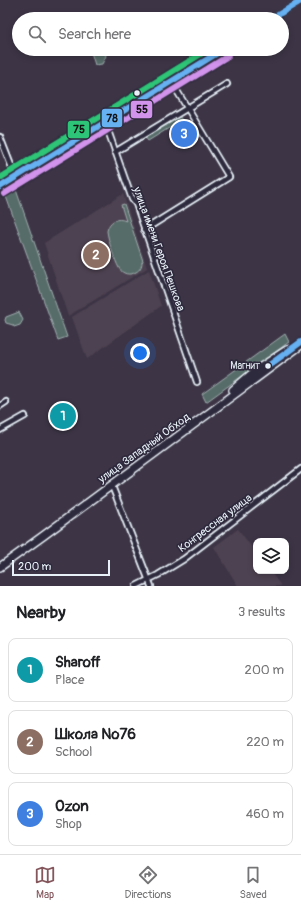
<!DOCTYPE html>
<meta charset="utf-8">
<style>
:root{--surface:#fff;--page:#f6f6f6;--text:#202124;--muted:#757577;--line:#e0e0e0;--accent:#84575d}
body{margin:0;font-family:Pangolin,sans-serif;background:var(--page);color:var(--text)}
.controls{position:absolute;right:12px;bottom:12px;display:grid;overflow:hidden;border-radius:8px;box-shadow:0 2px 6px #0003}
.controls button{width:36px;height:36px;display:grid;place-items:center;padding:0;border:0;border-bottom:1px solid var(--line);background:var(--surface);color:var(--text);font:20px sans-serif}
.scale{position:absolute;left:12px;bottom:10px;width:98px;box-sizing:border-box;padding-left:4px;border:2px solid #e8f1f8;border-top:0;font-size:11px;line-height:14px;white-space:nowrap;color:#e8f1f8;-webkit-text-stroke:3px #2f2a3d;paint-order:stroke}
.you{position:absolute;left:140px;top:353px;width:14px;height:14px;margin:-10px;border:3px solid #fff;border-radius:50%;background:#1a73e8;box-shadow:0 0 0 6px #1a73e833}
.badge{display:grid;place-items:center;width:26px;height:26px;border-radius:50%;background:var(--accent);color:#fff;font-size:13px;font-weight:700}
.pin{position:absolute;translate:-50% -50%;border:2px solid #fff;box-shadow:0 1px 4px #0006}
.list{margin:0;padding:0;list-style:none}
h2{display:flex;justify-content:space-between;align-items:center;height:52px;margin:0;padding:0 16px;font-size:17px}
h2 small{font-size:13px;font-weight:400;color:var(--muted)}
.list li{display:grid;grid-template-columns:26px 1fr auto;gap:12px;align-items:center;box-sizing:border-box;height:64px;margin:0 8px 8px;padding:0 8px;border:1px solid var(--line);border-radius:8px}
.list b{display:block;font-size:15px;white-space:nowrap}
.list p{margin:0;font-size:13px;white-space:nowrap;color:var(--muted)}
.list em{font-size:13px;font-style:normal;color:var(--muted)}
.icon{flex:none;width:22px;height:22px;fill:none;stroke:currentColor;stroke-width:2;stroke-linecap:round;stroke-linejoin:round}
.map{position:relative;flex:none;width:301px;height:586px;overflow:hidden}
.search{position:absolute;background:var(--surface);box-shadow:0 2px 6px #0003;left:12px;right:12px;top:12px;height:44px;display:flex;align-items:center;gap:10px;box-sizing:border-box;padding:0 14px;border-radius:22px;color:var(--muted);font-size:15px}
.sheet{height:268px;background:var(--surface)}
nav{display:flex;justify-content:space-around;align-items:center;box-sizing:border-box;height:56px;border-top:1px solid var(--line);background:var(--surface);font-size:11px;color:var(--muted)}
nav a{display:grid;justify-items:center;gap:2px}
nav .on{color:var(--accent)}
.map>svg:first-child{display:block}
.built{fill:#4e4251}
.green{fill:#576c67;stroke:#a0aeb0}
.lines{fill:none;stroke-linecap:round;stroke-linejoin:round}
.minor-casing{stroke:#e8f1f8;stroke-width:8}
.highway-casing{stroke:#e8f1f8;stroke-width:10}
.minor{stroke:#2f2a3d;stroke-width:4.5}
.highway{stroke:#2f2a3d;stroke-width:7}
.bus-1-casing{stroke:#2f2a3d;stroke-width:9}
.bus-2-casing{stroke:#2f2a3d;stroke-width:9}
.bus-3-casing{stroke:#2f2a3d;stroke-width:9}
.bus-1{stroke:#66b1f2;stroke-width:6}
.bus-2{stroke:#d193ec;stroke-width:6}
.bus-3{stroke:#2dc577;stroke-width:6}
.bus-dot{fill:#e8f1f8;stroke:#2f2a3d;stroke-width:1.5}
.labels{text-anchor:middle;dominant-baseline:central;stroke-width:3.5;stroke-linejoin:round;paint-order:stroke}
.bus-label{font-size:10px;fill:#e8f1f8;stroke:#2f2a3d;text-anchor:end}
.street-label{font-size:11px;fill:#e8f1f8;stroke:#2f2a3d}
.line-badge{stroke:#2f2a3d;stroke-width:1.5}
.pale-badge-label{font-size:11px;text-anchor:middle;font-weight:bold;fill:#111}
</style>
<div class="map">
<svg width="301" height="586" viewBox="0 0 301 586">
<rect width="100%" height="100%" fill="#3d3546"/>
<filter id="ink" filterUnits="userSpaceOnUse"><feTurbulence type="fractalNoise" baseFrequency=".025" numOctaves="2"/><feDisplacementMap in="SourceGraphic" scale="8" xChannelSelector="R" yChannelSelector="G"/><feConvolveMatrix kernelMatrix="1 2 1 2 8 2 1 2 1" color-interpolation-filters="sRGB"/></filter>
<g filter="url(#ink)">
<g class="built">
<path d="M123,194l24,74 -79,48 -24,-73z"/>
<path d="M149,270l12,36 -74,53 -15,-42z"/>
<path d="M238,529l18,24v18h14l11,15h-43l-24,-39z"/>
</g>
<g class="green">
<path d="M90,49h14l2,7 -4,8 -7,1z"/>
<path d="M179,116l3,4 -34,21 -3,-4z"/>
<path d="M9,182l5,2 53,153 -9,3 -54,-149z"/>
<path d="M124,204l19,57 -1,1c0,4 -2,8 -6,10 -6,4 -14,2 -17,-4 -4,-7 -11,-28 -12,-37 2,-10 10,-14 19,-10l-5,-16z"/>
<path d="M19,312l4,8 -3,5 -6,2 -1,-2 -7,-2 -1,-3 1,-3z"/>
<path d="M285,334l4,8 -83,60 -4,-8z"/>
</g>
<g class="lines">
<defs>
<g id="minor">
<path d="M271,19l30,-18"/>
<path d="M105,122l27,77 4,5 61,178"/>
<path d="M0,137l16,41"/>
<path d="M115,152l112,-68"/>
<path d="M0,176l5,8"/>
<path d="M0,187l224,-138"/>
<path d="M144,230l85,-53 -58,-96"/>
<path d="M0,406l6,-4"/>
<path d="M0,430l25,-14"/>
<path d="M112,486l39,100"/>
<path d="M136,586l22,-11 26,-16 117,-90"/>
</g>
<g id="highway">
<path d="M233,390l22,-19 32,-21 4,-1"/>
<path d="M0,567l43,-31 258,-191"/>
</g>
</defs>
<use href="#minor" class="minor-casing"/>
<use href="#highway" class="highway-casing"/>
<use href="#minor" class="minor"/>
<use href="#highway" class="highway"/>
<defs>
<g id="bus-1">
<path d="M271,19l30,-18"/>
<path d="M0,187l224,-138"/>
<path d="M268,366l33,-24"/>
</g>
<path id="bus-2" d="M4,194l224,-138"/>
<path id="bus-3" d="M0,178l209,-129"/>
</defs>
<use href="#bus-1" class="bus-1-casing"/>
<use href="#bus-2" class="bus-2-casing"/>
<use href="#bus-3" class="bus-3-casing"/>
<use href="#bus-1" class="bus-1"/>
<use href="#bus-2" class="bus-2"/>
<use href="#bus-3" class="bus-3"/>
</g>
</g>
<g class="bus-dot">
<circle cx="137" cy="93" r="3.5"/>
<circle cx="268" cy="366" r="3.5"/>
</g>
<g class="labels">
<g class="bus-label">
<text x="260" y="366">Магнит</text>
</g>
<g class="street-label">
<text transform="translate(159 249) rotate(70)">улица имени Героя Пешкова</text>
<text transform="translate(144 448) rotate(-36)">улица Западный Обход</text>
<text transform="translate(215 523) rotate(-37)">Конгрессная улица</text>
</g>
</g>
<g class="line-badge">
<rect x="130" y="100" width="23" height="19" rx="4" fill="#d193ec"/>
<rect x="101" y="108" width="22" height="20" rx="4" fill="#66b1f2"/>
<rect x="67" y="120" width="23" height="19" rx="4" fill="#2dc577"/>
</g>
<g class="pale-badge-label">
<text x="142" y="113">55</text>
<text x="112" y="122">78</text>
<text x="79" y="133">75</text>
</g>
</svg>
<div class="controls">
<button><svg class="icon" aria-label="layers" viewBox="0 0 24 24"><path d="M12 4l9 5-9 5-9-5zM3 14l9 5 9-5"/></svg></button>
</div>
<div class="scale">200 m</div>
<div class="you"></div>
<div class="pin badge" style="left:63px;top:416px;background:#0f9aa8">1</div>
<div class="pin badge" style="left:96px;top:255px;background:#8d6e63">2</div>
<div class="pin badge" style="left:184px;top:134px;background:#3f7fe0">3</div>
<div class="search"><svg class="icon" aria-label="search" viewBox="0 0 24 24"><circle cx="10" cy="10" r="6"/><path d="M15 15l6 6"/></svg>Search here</div>
</div>
<section class="sheet">
<h2>Nearby<small>3 results</small></h2>
<ul class="list">
<li><span class="badge" style="background:#0f9aa8">1</span><div><b>Sharoff</b><p>Place</p></div><em>200 m</em></li>
<li><span class="badge" style="background:#8d6e63">2</span><div><b>Школа №76</b><p>School</p></div><em>220 m</em></li>
<li><span class="badge" style="background:#3f7fe0">3</span><div><b>Ozon</b><p>Shop</p></div><em>460 m</em></li>
</ul>
</section>
<nav>
<a class="on"><svg class="icon" aria-label="map" viewBox="0 0 24 24"><path d="M3 6l6-2 6 2 6-2v14l-6 2-6-2-6 2zM9 4v14M15 6v14"/></svg>Map</a>
<a><svg class="icon" aria-label="directions" viewBox="0 0 24 24"><path d="M12 3l9 9-9 9-9-9zM9 14v-3h6M13 9l2 2-2 2"/></svg>Directions</a>
<a><svg class="icon" aria-label="saved" viewBox="0 0 24 24"><path d="M7 4h10v16l-5-4-5 4z"/></svg>Saved</a>
</nav>
